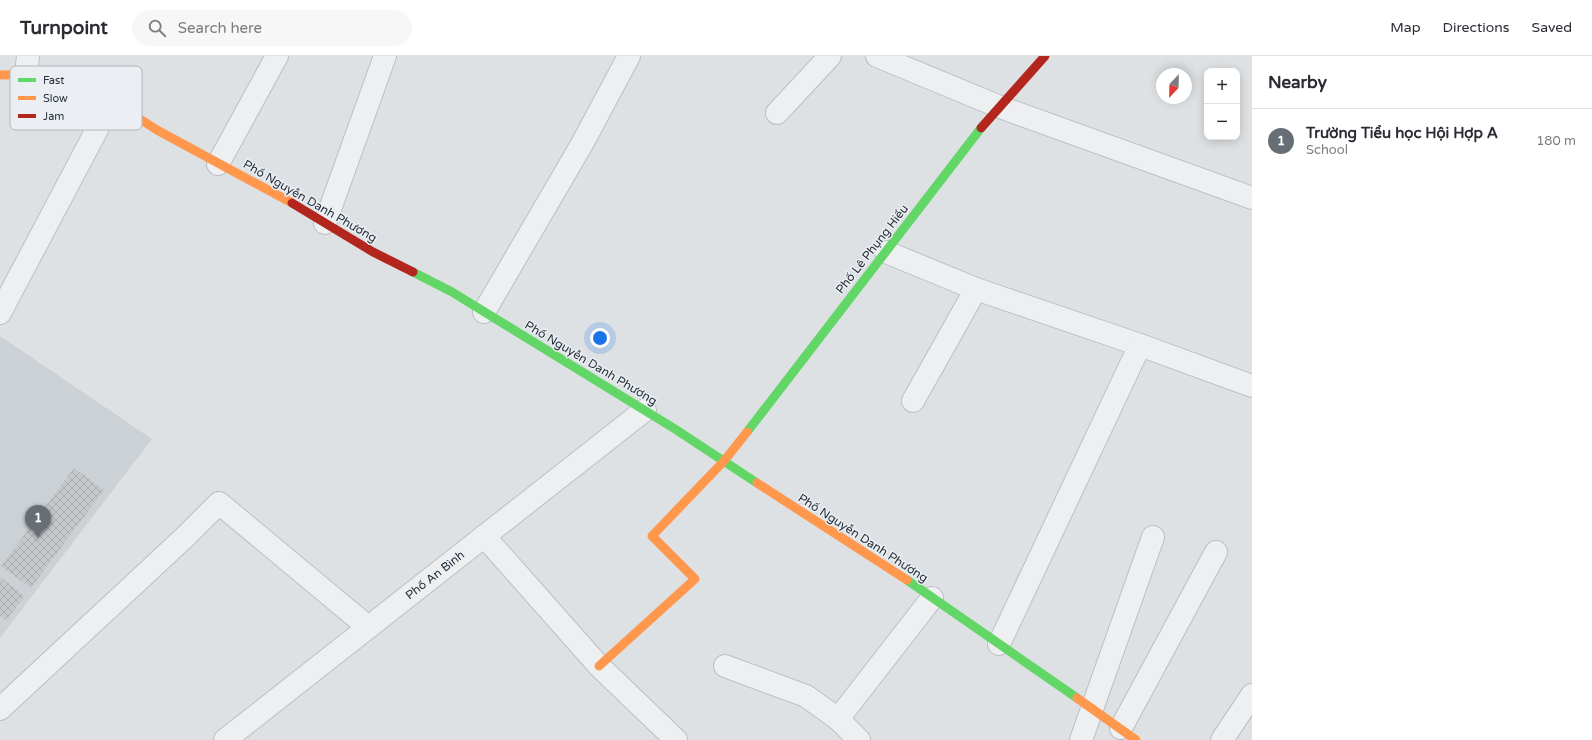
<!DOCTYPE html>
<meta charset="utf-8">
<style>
:root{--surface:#fff;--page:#f7f7f7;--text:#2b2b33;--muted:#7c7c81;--line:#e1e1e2;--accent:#676e75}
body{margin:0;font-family:"Varela Round",sans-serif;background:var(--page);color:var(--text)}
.controls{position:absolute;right:12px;top:12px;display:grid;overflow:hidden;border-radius:8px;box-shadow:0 2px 10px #0003}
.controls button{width:36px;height:36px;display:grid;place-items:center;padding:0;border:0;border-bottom:1px solid var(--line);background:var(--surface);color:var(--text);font:20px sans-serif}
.compass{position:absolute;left:1156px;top:12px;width:36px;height:36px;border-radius:50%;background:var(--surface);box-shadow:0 2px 10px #0003;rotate:202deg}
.you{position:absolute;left:600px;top:282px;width:14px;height:14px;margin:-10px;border:3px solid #fff;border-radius:50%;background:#1a73e8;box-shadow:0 0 0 6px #1a73e833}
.badge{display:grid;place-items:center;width:26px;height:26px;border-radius:50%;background:var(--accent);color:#fff;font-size:13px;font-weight:700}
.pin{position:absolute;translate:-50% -33px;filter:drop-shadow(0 1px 2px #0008)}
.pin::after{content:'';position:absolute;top:21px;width:14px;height:12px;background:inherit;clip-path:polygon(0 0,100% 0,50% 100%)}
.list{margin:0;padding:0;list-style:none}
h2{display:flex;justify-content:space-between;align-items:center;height:52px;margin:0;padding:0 16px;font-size:17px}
h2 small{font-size:13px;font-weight:400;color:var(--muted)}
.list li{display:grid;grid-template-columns:26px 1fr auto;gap:12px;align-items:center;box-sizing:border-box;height:64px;padding:0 16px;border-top:1px solid var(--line)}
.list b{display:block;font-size:15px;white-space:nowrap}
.list p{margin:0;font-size:13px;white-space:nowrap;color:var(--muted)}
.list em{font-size:13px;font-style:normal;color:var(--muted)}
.icon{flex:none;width:22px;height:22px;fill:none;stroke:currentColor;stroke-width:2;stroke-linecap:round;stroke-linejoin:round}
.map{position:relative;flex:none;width:1252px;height:684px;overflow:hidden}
header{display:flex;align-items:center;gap:24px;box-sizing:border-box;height:56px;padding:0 20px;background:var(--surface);border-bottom:1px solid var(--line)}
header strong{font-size:19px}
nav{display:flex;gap:22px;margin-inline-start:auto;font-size:14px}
.search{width:280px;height:36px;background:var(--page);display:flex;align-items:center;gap:10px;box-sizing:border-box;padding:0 14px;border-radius:22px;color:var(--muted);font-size:15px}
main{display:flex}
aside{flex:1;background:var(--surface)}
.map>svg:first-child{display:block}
.built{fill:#ccd1d6}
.building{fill:url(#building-cross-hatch)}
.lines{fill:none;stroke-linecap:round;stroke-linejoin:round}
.street-casing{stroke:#bcbfc1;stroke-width:24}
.street{stroke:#edeff0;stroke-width:22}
.fast{stroke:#63d668;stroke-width:9}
.slow{stroke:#ff974d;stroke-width:9}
.jam{stroke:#b3261e;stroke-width:9}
.labels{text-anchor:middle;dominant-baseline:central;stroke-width:3;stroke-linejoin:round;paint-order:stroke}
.street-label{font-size:12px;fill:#27303a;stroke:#ebeff3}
.key{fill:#ebeff3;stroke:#b0b6bc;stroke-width:1}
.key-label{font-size:11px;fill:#27303a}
</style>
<header>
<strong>Turnpoint</strong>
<div class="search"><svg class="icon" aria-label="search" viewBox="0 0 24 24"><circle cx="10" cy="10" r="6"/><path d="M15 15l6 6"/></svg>Search here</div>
<nav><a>Map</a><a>Directions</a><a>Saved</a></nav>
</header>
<main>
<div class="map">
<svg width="1252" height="684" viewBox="0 0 1252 684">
<defs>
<pattern id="building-cross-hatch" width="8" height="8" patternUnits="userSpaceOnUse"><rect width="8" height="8" fill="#c6c9cb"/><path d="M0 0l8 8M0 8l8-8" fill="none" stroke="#aaadaf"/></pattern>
</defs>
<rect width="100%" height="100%" fill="#dee1e3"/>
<path class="built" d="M0,280l152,103 -152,199z"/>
<g class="building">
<path d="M74,412l30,22 -73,98 -30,-22z"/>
<path d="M0,521l25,19 -19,24 -6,-4z"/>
</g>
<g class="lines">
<defs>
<g id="street">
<path d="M877,0l123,51 252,91"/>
<path d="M26,18l2,-18"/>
<path d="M777,57l53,-57"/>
<path d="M218,108l59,-108"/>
<path d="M325,167l60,-167"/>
<path d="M886,196l90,37 164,56 112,41"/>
<path d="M484,256l98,-168 47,-88"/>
<path d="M0,257l112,-212"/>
<path d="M913,345l63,-112"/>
<path d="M484,480l115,130 77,74"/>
<path d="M999,588l141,-299"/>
<path d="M725,610l81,30 32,23 21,21"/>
<path d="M0,653l185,-172 34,-34 149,124"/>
<path d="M838,663l94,-121"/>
<path d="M1121,672l95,-176"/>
<path d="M225,684l420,-330"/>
<path d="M1081,684l72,-203"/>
<path d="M1222,684l30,-45"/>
</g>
</defs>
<use href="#street" class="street-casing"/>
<use href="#street" class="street"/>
<g class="fast">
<path d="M413,216l39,20 223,137 82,54"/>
<path d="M747,376l234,-304"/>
<path d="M907,524l170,118"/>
</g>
<g class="slow">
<path d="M0,19l47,-1 65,27 45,29 135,73"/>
<path d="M757,427l150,97"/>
<path d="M599,610l96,-87 -43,-43 72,-75 23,-29"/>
<path d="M1077,642l59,42"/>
</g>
<g class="jam">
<path d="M981,72l64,-72"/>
<path d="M292,147l81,49 40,20"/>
</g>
</g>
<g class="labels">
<g class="street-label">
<text transform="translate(310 145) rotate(30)">Phố Nguyễn Danh Phương</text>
<text transform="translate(872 193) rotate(-52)">Phố Lê Phụng Hiểu</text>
<text transform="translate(591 307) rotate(31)">Phố Nguyễn Danh Phương</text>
<text transform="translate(863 482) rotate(33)">Phố Nguyễn Danh Phương</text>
<text transform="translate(435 519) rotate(-38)">Phố An Bình</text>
</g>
</g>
<rect x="10" y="10" width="132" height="64" rx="6" class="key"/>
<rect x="18" y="22" width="18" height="4" fill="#63d668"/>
<rect x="18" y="40" width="18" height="4" fill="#ff974d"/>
<rect x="18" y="58" width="18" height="4" fill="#b3261e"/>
<g class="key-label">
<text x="43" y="28">Fast</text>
<text x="43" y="46">Slow</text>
<text x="43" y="64">Jam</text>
</g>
</svg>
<div class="controls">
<button>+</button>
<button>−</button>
</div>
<svg class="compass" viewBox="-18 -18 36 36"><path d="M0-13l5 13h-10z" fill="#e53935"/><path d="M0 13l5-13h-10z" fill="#7c7c81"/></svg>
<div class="you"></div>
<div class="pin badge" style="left:38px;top:482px">1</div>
</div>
<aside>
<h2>Nearby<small></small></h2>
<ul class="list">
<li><span class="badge">1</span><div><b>Trường Tiểu học Hội Hợp A</b><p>School</p></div><em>180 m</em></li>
</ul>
</aside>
</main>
